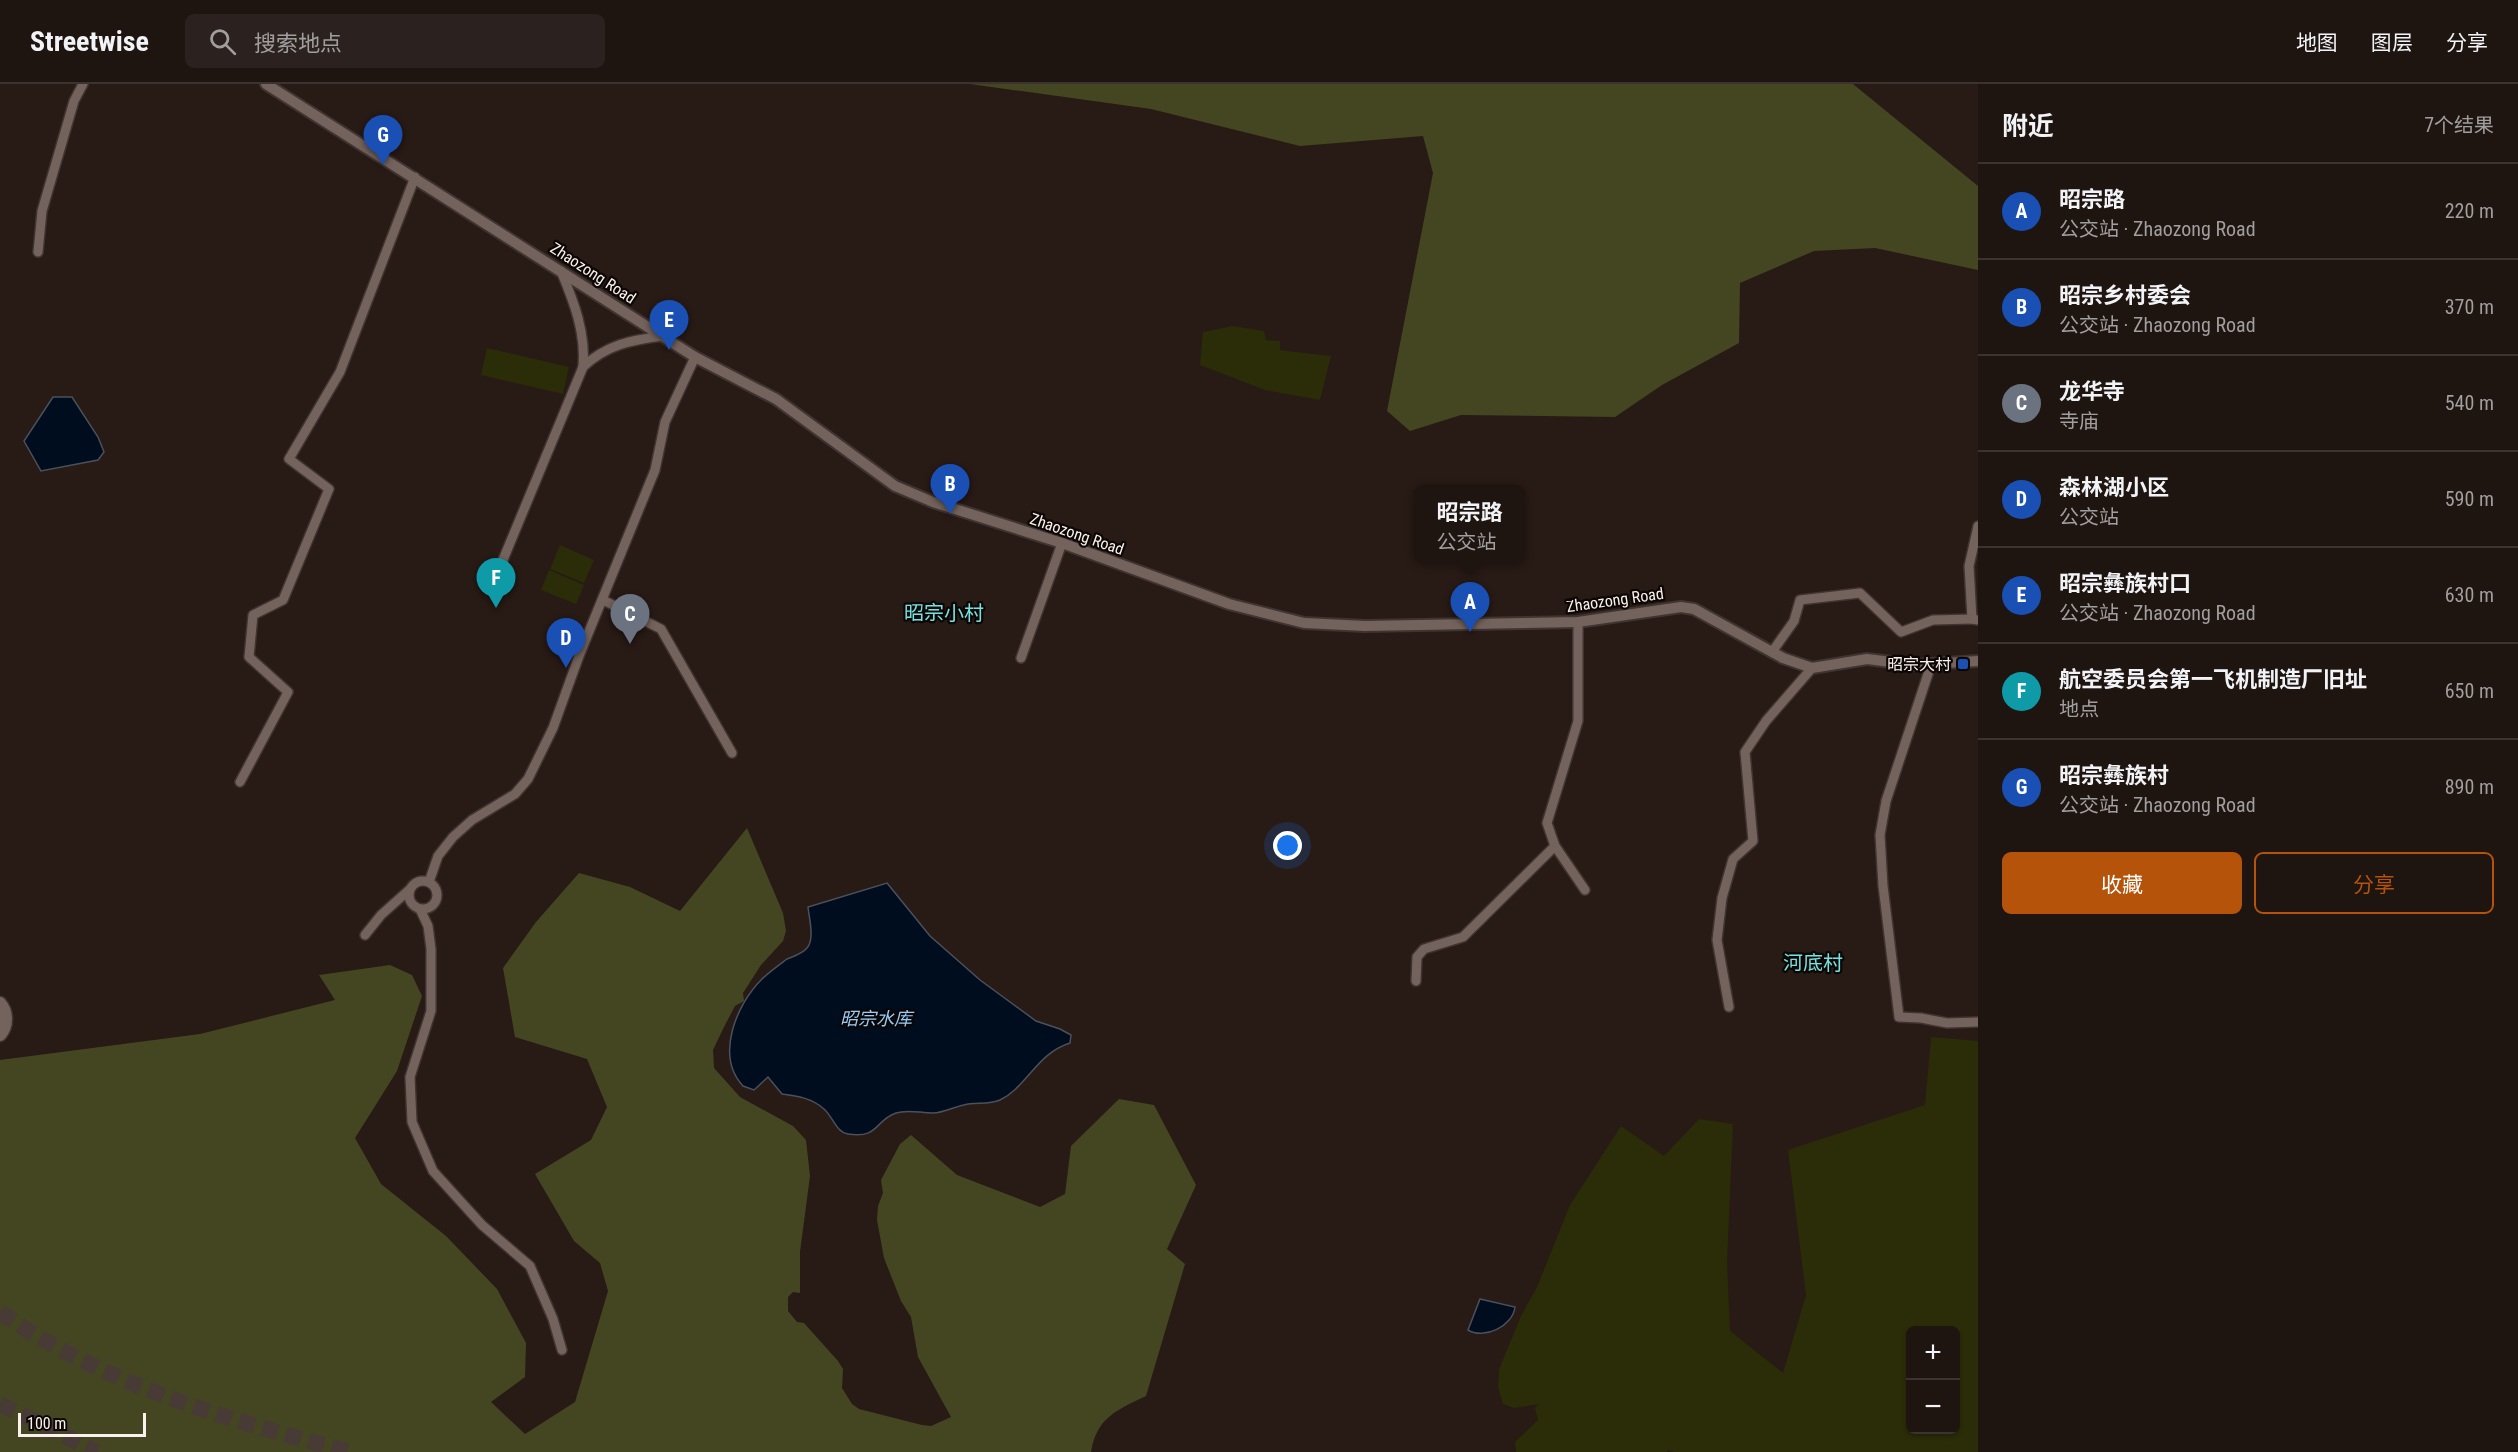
<!DOCTYPE html>
<html lang="zh">
<meta charset="utf-8">
<style>
:root{--surface:#1e1410;--page:#2b211e;--text:#f1f3f6;--muted:#a19e9f;--line:#3c3330;--accent:#b45309}
body{margin:0;font-family:"Roboto Condensed","Noto Sans SC",sans-serif;background:var(--page);color:var(--text)}
.controls{position:absolute;right:18px;bottom:18px;display:grid;overflow:hidden;border-radius:9px;box-shadow:0 2px 4px #0004}
.controls button{width:54px;height:54px;display:grid;place-items:center;padding:0;border:0;border-bottom:2px solid var(--line);background:var(--surface);color:var(--text);font:30px sans-serif}
.scale{position:absolute;left:18px;bottom:15px;width:128px;box-sizing:border-box;padding-left:6px;border:3px solid #faf0ec;border-top:0;font-size:16px;line-height:21px;white-space:nowrap;color:#faf0ec;-webkit-text-stroke:4px #0c0705;paint-order:stroke}
.you{position:absolute;left:1288px;top:762px;width:21px;height:21px;margin:-15px;border:4px solid #fff;border-radius:50%;background:#1a73e8;box-shadow:0 0 0 9px #1a73e833}
.badge{display:grid;place-items:center;width:39px;height:39px;border-radius:50%;background:var(--accent);color:#fff;font-size:20px;font-weight:700}
.pin{position:absolute;translate:-50% -50px;filter:drop-shadow(0 2px 3px #0008)}
.pin::after{content:'';position:absolute;top:32px;width:21px;height:18px;background:inherit;clip-path:polygon(0 0,100% 0,50% 100%)}
.popup{position:absolute;left:1414px;top:401px;width:111px;height:78px;box-sizing:border-box;display:grid;place-content:center;border-radius:9px;background:var(--surface);filter:drop-shadow(0 2px 4px #0005);font-size:20px;white-space:nowrap;color:var(--muted)}
.popup b{font-size:22px;color:var(--text)}
.popup::after{content:'';position:absolute;left:50%;top:100%;margin-left:-12px;border:12px solid transparent;border-top-color:var(--surface)}
.list{margin:0;padding:0;list-style:none}
h2{display:flex;justify-content:space-between;align-items:center;height:78px;margin:0;padding:0 24px;font-size:26px}
h2 small{font-size:20px;font-weight:400;color:var(--muted)}
.list li{display:grid;grid-template-columns:39px 1fr auto;gap:18px;align-items:center;box-sizing:border-box;height:96px;padding:0 24px;border-top:2px solid var(--line)}
.list b{display:block;font-size:22px;white-space:nowrap}
.list p{margin:0;font-size:20px;white-space:nowrap;color:var(--muted)}
.list em{font-size:20px;font-style:normal;color:var(--muted)}
.actions{display:flex;gap:12px;padding:18px 24px}
.actions a{flex:1;padding:14px 0;border:2px solid var(--accent);border-radius:9px;text-align:center;font-size:21px;color:var(--accent)}
.actions .main{background:var(--accent);color:#fff}
.icon{flex:none;width:33px;height:33px;fill:none;stroke:currentColor;stroke-width:2;stroke-linecap:round;stroke-linejoin:round}
.map{position:relative;flex:none;width:1978px;height:1368px;overflow:hidden}
header{display:flex;align-items:center;gap:36px;box-sizing:border-box;height:84px;padding:0 30px;background:var(--surface);border-bottom:2px solid var(--line)}
header strong{font-size:28px}
nav{display:flex;gap:33px;margin-inline-start:auto;font-size:21px}
.search{width:420px;height:54px;background:var(--page);display:flex;align-items:center;gap:15px;box-sizing:border-box;padding:0 21px;border-radius:9px;color:var(--muted);font-size:22px}
main{display:flex}
aside{flex:1;background:var(--surface)}
.map>svg:first-child{display:block}
.green{fill:#2b2c08;fill-rule:evenodd}
.forest{fill:#444622}
.water{fill:#000d1e;stroke:#4b515c;stroke-width:1.5}
.lines{fill:none;stroke-linecap:round;stroke-linejoin:round}
.motorway-tunnel{stroke:#483a35;stroke-width:16;stroke-dasharray:16 8;stroke-linecap:butt}
.minor-casing{stroke:#3f3431;stroke-width:12}
.tertiary-casing{stroke:#3f3431;stroke-width:14}
.secondary-casing{stroke:#3f3431;stroke-width:15}
.minor{stroke:#74635c;stroke-width:9}
.tertiary{stroke:#74635c;stroke-width:10}
.secondary{stroke:#74635c;stroke-width:12}
.transit-dot{fill:#1a4fb4;stroke:#0c0705;stroke-width:2}
.labels{text-anchor:middle;dominant-baseline:central;stroke-width:4.5;stroke-linejoin:round;paint-order:stroke}
.street-label{font-size:16px;fill:#faf0ec;stroke:#0c0705}
.poi-label{font-size:16px;fill:#faf0ec;stroke:#0c0705;text-anchor:end}
.water-label{font-size:18px;font-style:italic;fill:#97cdfb;stroke:#0c0705}
.quarter-label{font-size:20px;fill:#75e1e1;stroke:#0c0705}
</style>
<header>
<strong>Streetwise</strong>
<div class="search"><svg class="icon" aria-label="search" viewBox="0 0 24 24"><circle cx="10" cy="10" r="6"/><path d="M15 15l6 6"/></svg>搜索地点</div>
<nav><a>地图</a><a>图层</a><a>分享</a></nav>
</header>
<main>
<div class="map">
<svg width="1978" height="1368" viewBox="0 0 1978 1368">
<rect width="100%" height="100%" fill="#281a15"/>
<g class="green">
<path d="M1233,242l31,5 2,9 14,1v9l51,6 -11,44 -55,-10 -65,-25 3,-33z"/>
<path d="M487,264l82,19 -6,27 -82,-19z"/>
<path d="M560,461l34,15 -10,23 -34,-14z"/>
<path d="M549,486l35,15 -8,19 -35,-14z"/>
<path d="M1931,953l47,4v411h-304l-6,-2 -1,2h-151l-1,-10 23,-22 -3,-12 4,-4 -25,4 -11,-4 -5,-17 1,-18 22,-53 16,-29 33,-82 51,-79 43,30 35,-37 34,5 -6,138 3,69 53,42 23,-78 -18,-145 137,-45zM1910,1246h46v100h-46z"/>
</g>
<g class="forest">
<path d="M970,0h883l125,102v84l-103,-22 -61,3 -74,32 -1,60 -77,42 -47,32 -154,-2 -51,16 -23,-20 46,-238 -10,-37 -123,10 -149,-37z"/>
<path d="M747,744l36,85 3,18 -3,10 -22,24 -18,28 1,8 -9,5 -12,23 -10,21 1,18 26,29 53,29 13,14 4,36 -10,76v41l-7,-1 -5,5v14l9,11 7,1 34,38 5,8 -1,19 10,16 7,5 63,16 9,1 20,-9 -33,-60 -7,-40 -10,-16 -17,-43 -7,-38 1,-14 5,-13 -2,-13 19,-36 11,-9 46,40 83,32 25,-13 6,-48 48,-47 35,6 42,80 -29,64 18,15 -39,132c-29,14 -49,21 -55,56h-1091v-392l200,-26 135,-34 -16,-25 71,-10 22,10 10,21 -25,75 -42,67 26,46 65,52 51,53 29,54 -1,34 -34,25 34,32 50,-32 33,-111 -8,-28 -26,-22 -39,-67 56,-34 16,-33 -20,-48 -72,-22 -12,-69 33,-46 43,-49 51,14 50,24z"/>
</g>
<g class="water">
<path d="M53,313h19l26,40 6,15 -6,8 -57,11 -17,-30z"/>
<path d="M887,799l43,53 50,44 56,41 24,8 11,6 -1,8c-33,10 -43,44 -70,57 -11,5 -25,2 -36,5 -11,2 -20,8 -31,8 -13,0 -25,-4 -37,0 -21,7 -17,26 -48,21 -12,-2 -15,-17 -24,-25 -12,-11 -27,-13 -42,-15l-14,-17 -14,13 -11,-4c-28,-30 -7,-81 19,-107 7,-7 17,-14 25,-20 7,-3 15,-5 20,-11 8,-9 2,-30 1,-41z"/>
<path d="M1480,1215l35,8c-2,19 -31,33 -47,23z"/>
</g>
<g class="lines">
<g class="motorway-tunnel">
<path d="M0,1228c102,72 231,109 351,140"/>
<path d="M0,1320l97,48"/>
</g>
<defs>
<g id="minor">
<path d="M38,168l4,-41 32,-110 9,-17"/>
<path d="M561,187c13,31 25,62 22,96 23,-22 48,-27 80,-31"/>
<path d="M1978,442l-9,40 3,53 6,1"/>
<path d="M493,500l90,-217"/>
<path d="M603,516l58,29 71,124"/>
<path d="M1772,568l22,-31 6,-21 60,-7 41,39 32,-12 39,-1"/>
<path d="M1021,574l41,-115"/>
<path d="M1931,581l-45,136 -6,34 3,51 16,131 22,1 26,5 31,-1"/>
<path d="M240,698l48,-90 -39,-35 4,-42 30,-15 46,-111 -40,-30 51,-87 75,-195"/>
<path d="M1555,762l30,44"/>
<circle cx="423" cy="811" r="14"/>
<path d="M429,798l9,-26 15,-19 19,-17 43,-26 13,-15 25,-51 26,-72 76,-186 10,-48 30,-65"/>
<path d="M420,825l8,17 3,23v62l-21,66 2,45 21,49 49,54 48,41 23,53 9,31"/>
<path d="M365,851l16,-20 28,-25"/>
<path d="M1416,897l1,-24 7,-8 39,-12 92,-91 -8,-23 31,-102v-99"/>
<path d="M1729,923l-12,-67 5,-42 11,-39 20,-18 -8,-89 21,-31 46,-53"/>
</g>
<path id="tertiary" d="M266,0l429,273 81,42 119,87 38,16 129,41 167,61 75,19 61,3 213,-4 103,-15 13,2 89,49 29,10 55,-9 48,6 63,-4"/>
<path id="secondary" d="M0,919c8,9 8,23 0,32"/>
</defs>
<use href="#minor" class="minor-casing"/>
<use href="#tertiary" class="tertiary-casing"/>
<use href="#secondary" class="secondary-casing"/>
<use href="#minor" class="minor"/>
<use href="#tertiary" class="tertiary"/>
<use href="#secondary" class="secondary"/>
</g>
<rect class="transit-dot" x="1957" y="574" width="12" height="12" rx="3"/>
<g class="labels">
<g class="street-label">
<text transform="translate(593 189) rotate(33)">Zhaozong Road</text>
<text transform="translate(1077 450) rotate(19)">Zhaozong Road</text>
<text transform="translate(1615 516) rotate(-8)">Zhaozong Road</text>
</g>
<g class="poi-label">
<text x="1951" y="580">昭宗大村</text>
</g>
<g class="water-label">
<text x="876" y="934">昭宗水库</text>
</g>
<g class="quarter-label">
<text x="944" y="529">昭宗小村</text>
<text x="1813" y="879">河底村</text>
</g>
</g>
</svg>
<div class="controls">
<button>+</button>
<button>−</button>
</div>
<div class="scale">100 m</div>
<div class="you"></div>
<div class="pin badge" style="left:1470px;top:548px;background:#1a4fb4">A</div>
<div class="popup"><b>昭宗路</b>公交站</div>
<div class="pin badge" style="left:950px;top:430px;background:#1a4fb4">B</div>
<div class="pin badge" style="left:630px;top:560px;background:#6b7280">C</div>
<div class="pin badge" style="left:566px;top:584px;background:#1a4fb4">D</div>
<div class="pin badge" style="left:669px;top:266px;background:#1a4fb4">E</div>
<div class="pin badge" style="left:496px;top:524px;background:#0f9aa8">F</div>
<div class="pin badge" style="left:383px;top:81px;background:#1a4fb4">G</div>
</div>
<aside>
<h2>附近<small>7个结果</small></h2>
<ul class="list">
<li><span class="badge" style="background:#1a4fb4">A</span><div><b>昭宗路</b><p>公交站 · Zhaozong Road</p></div><em>220 m</em></li>
<li><span class="badge" style="background:#1a4fb4">B</span><div><b>昭宗乡村委会</b><p>公交站 · Zhaozong Road</p></div><em>370 m</em></li>
<li><span class="badge" style="background:#6b7280">C</span><div><b>龙华寺</b><p>寺庙</p></div><em>540 m</em></li>
<li><span class="badge" style="background:#1a4fb4">D</span><div><b>森林湖小区</b><p>公交站</p></div><em>590 m</em></li>
<li><span class="badge" style="background:#1a4fb4">E</span><div><b>昭宗彝族村口</b><p>公交站 · Zhaozong Road</p></div><em>630 m</em></li>
<li><span class="badge" style="background:#0f9aa8">F</span><div><b>航空委员会第一飞机制造厂旧址</b><p>地点</p></div><em>650 m</em></li>
<li><span class="badge" style="background:#1a4fb4">G</span><div><b>昭宗彝族村</b><p>公交站 · Zhaozong Road</p></div><em>890 m</em></li>
</ul>
<div class="actions"><a class="main">收藏</a><a>分享</a></div>
</aside>
</main>
